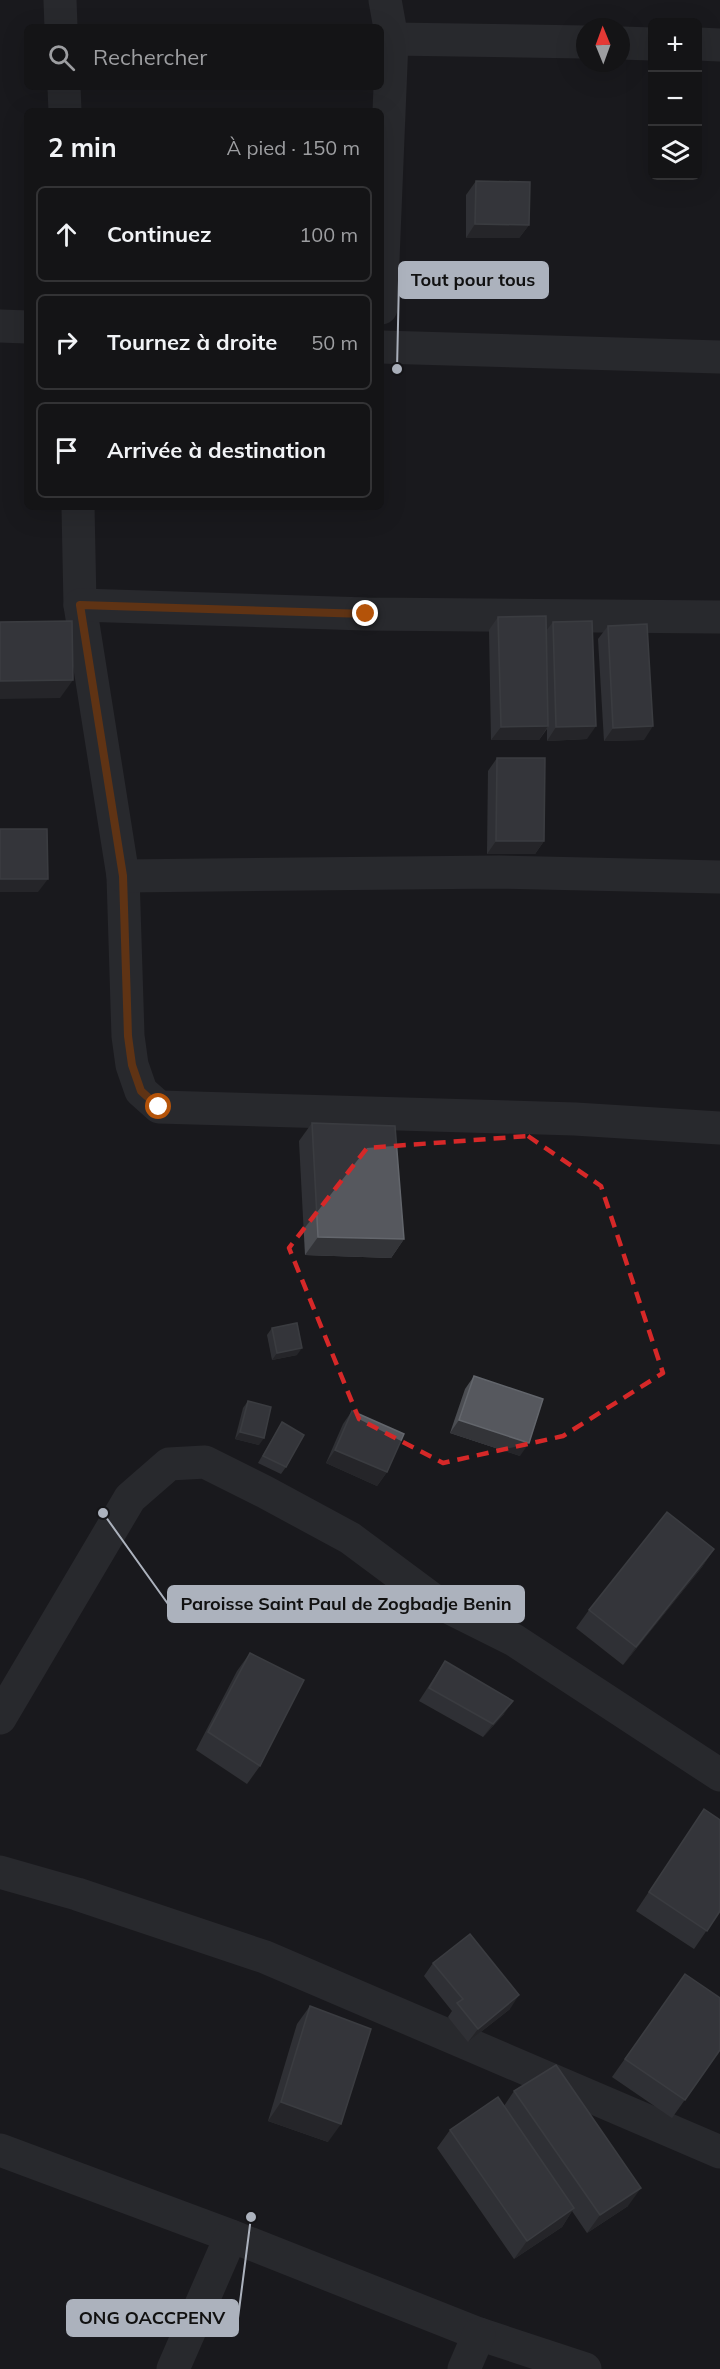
<!DOCTYPE html>
<html lang="fr">
<meta charset="utf-8">
<style>
:root{--surface:#141416;--page:#1d1d1f;--text:#f1f3f6;--muted:#9d9ea1;--line:#333335}
body{margin:0;font-family:Mulish,sans-serif;background:var(--page);color:var(--text)}
.controls{position:absolute;right:18px;top:18px;display:grid;overflow:hidden;border-radius:9px;box-shadow:0 6px 24px #0002}
.controls button{width:54px;height:54px;display:grid;place-items:center;padding:0;border:0;border-bottom:2px solid var(--line);background:var(--surface);color:var(--text);font:30px sans-serif}
.compass{position:absolute;left:576px;top:18px;width:54px;height:54px;border-radius:50%;background:var(--surface);box-shadow:0 6px 24px #0002;rotate:359deg}
.stop{position:absolute;width:18px;height:18px;margin:-14px;border:4px solid #b45309;border-radius:50%;background:#fff}
.stop.end{background:#b45309;border-color:#fff;box-shadow:0 2px 6px #0008}
.list{margin:0;padding:0;list-style:none}
h2{display:flex;justify-content:space-between;align-items:center;height:78px;margin:0;padding:0 24px;font-size:26px}
h2 small{font-size:20px;font-weight:400;color:var(--muted)}
.list li{display:grid;grid-template-columns:39px 1fr auto;gap:18px;align-items:center;box-sizing:border-box;height:96px;margin:0 12px 12px;padding:0 12px;border:2px solid var(--line);border-radius:9px}
.list b{display:block;font-size:22px;white-space:nowrap}
.list em{font-size:20px;font-style:normal;color:var(--muted)}
.icon{flex:none;width:33px;height:33px;fill:none;stroke:currentColor;stroke-width:2;stroke-linecap:round;stroke-linejoin:round}
.map{position:relative;flex:none;width:720px;height:2369px;overflow:hidden}
.search{position:absolute;background:var(--surface);box-shadow:0 6px 24px #0002;left:24px;top:24px;width:360px;height:66px;display:flex;align-items:center;gap:15px;box-sizing:border-box;padding:0 21px;border-radius:9px;color:var(--muted);font-size:22px}
.panel{position:absolute;background:var(--surface);box-shadow:0 6px 24px #0002;left:24px;top:108px;width:360px;height:402px;border-radius:9px}
.map>svg:first-child{display:block}
.lines{fill:none;stroke-linecap:round;stroke-linejoin:round}
.street{stroke:#3b3c42;stroke-width:33}
.wall{fill:#4b4d52}
.shaded-wall{fill:#333438}
.building{fill:#56585e;stroke:#63666c;stroke-width:1.5}
.route{stroke:#b45309;stroke-width:8}
.marked{fill:none;stroke:#d62828;stroke-width:4.5;stroke-dasharray:12 8;stroke-linejoin:round}
.leader{fill:none;stroke:#acb2bd;stroke-width:2}
.callout-dot{fill:#acb2bd;stroke:#151518;stroke-width:2}
.callout{fill:#acb2bd;stroke:#acb2bd;stroke-width:2}
.callout-label{font-size:18px;text-anchor:middle;font-weight:bold;fill:#111}
</style>
<div class="map">
<svg width="720" height="2369" viewBox="0 0 720 2369">
<rect width="100%" height="100%" fill="#1a1a1d"/>
<g class="lines">
<g class="street">
<path d="M60,0l1,27"/>
<path d="M392,39l193,3"/>
<path d="M621,43l31,1"/>
<path d="M698,44l22,1"/>
<path d="M64,87l1,24"/>
<path d="M381,308l11,-269 -7,-39"/>
<path d="M0,326l27,1"/>
<path d="M381,347l339,10"/>
<path d="M78,507l2,98 43,271 5,160 4,29 9,26 18,16 416,12 145,9"/>
<path d="M80,605l286,9 354,3"/>
<path d="M123,876l376,-4 221,5"/>
<path d="M0,1718l130,-220 39,-34 36,-2 60,30 85,46 82,61 82,41 206,135"/>
<path d="M0,1872l77,22 188,63 455,195"/>
<path d="M0,2150l231,86 248,98 106,35"/>
<path d="M173,2369l58,-133"/>
<path d="M464,2369l15,-35"/>
</g>
</g>
<g class="wall">
<path d="M476,181l53,44 -10,13h-53v-43z"/>
<path d="M498,617l48,14 7,-9 34,117 -40,2v-12l-8,11h-48l-2,-110z"/>
<path d="M608,626l36,114 -40,1 -6,-102z"/>
<path d="M497,758l47,83 -9,13h-48l1,-83z"/>
<path d="M312,1123l92,116 -13,19 -86,-3 -6,-114z"/>
<path d="M272,1328l25,27 -25,5 -5,-25z"/>
<path d="M474,1376l46,80 -70,-23 15,-44z"/>
<path d="M248,1401l11,44 -24,-6 8,-31z"/>
<path d="M352,1411l35,61 -10,14 -51,-23 17,-39z"/>
<path d="M282,1422l4,45 -5,7 -23,-11z"/>
<path d="M714,1549l-12,18 -79,98 -47,-37 13,-18z"/>
<path d="M250,1653l10,113 -13,18 -51,-34 41,-79z"/>
<path d="M445,1661l59,53 -21,23 -64,-36z"/>
<path d="M704,1809l16,102 -26,38 -58,-38z"/>
<path d="M433,1963l77,46 -42,33 -20,-25 4,-6 -28,-35z"/>
<path d="M685,1974l35,76 -48,68 -60,-41z"/>
<path d="M310,2006l18,136 -60,-21 29,-97z"/>
<path d="M514,2091l114,115 -41,27 -15,-22 -10,16 -48,32 -77,-111 13,-18 54,-24z"/>
</g>
<g class="shaded-wall">
<path d="M475,224l54,1 -10,13h-53z"/>
<path d="M73,680l-13,18 -60,1v-18z"/>
<path d="M548,726l-9,14h-48l10,-13z"/>
<path d="M596,726l-9,13 -40,2 9,-14z"/>
<path d="M653,726l-9,14 -40,1 9,-13z"/>
<path d="M496,841h48l-9,13h-48z"/>
<path d="M0,879h48l-10,13h-38z"/>
<path d="M318,1237l86,2 -13,19 -86,-3z"/>
<path d="M302,1348l-5,7 -25,5 5,-7z"/>
<path d="M459,1420l70,23 -9,13 -70,-23z"/>
<path d="M240,1432l24,6 -5,7 -24,-6z"/>
<path d="M335,1450l52,22 -10,14 -51,-23z"/>
<path d="M714,1549l-12,18 -79,98 13,-18z"/>
<path d="M513,1701l-9,13 -21,23 10,-13z"/>
<path d="M519,1995l-9,14 -42,33 10,-13z"/>
<path d="M281,2102l60,22 -13,18 -60,-21z"/>
<path d="M641,2188l-13,18 -41,27 13,-18z"/>
<path d="M574,2208l-12,19 -48,32 13,-18z"/>
</g>
<g class="building">
<path d="M476,181l54,1 -1,43 -54,-1z"/>
<path d="M546,616l2,110 -47,1 -3,-110z"/>
<path d="M72,621l1,59 -73,1v-59z"/>
<path d="M592,621l4,105 -40,1 -3,-105z"/>
<path d="M647,624l6,102 -40,2 -5,-102z"/>
<path d="M497,758h48l-1,83h-48z"/>
<path d="M0,829h47l1,50h-48z"/>
<path d="M312,1123l83,3 9,113 -86,-2z"/>
<path d="M297,1323l5,25 -25,5 -5,-25z"/>
<path d="M474,1376l69,23 -14,44 -70,-23z"/>
<path d="M248,1401l23,6 -7,31 -24,-6z"/>
<path d="M352,1411l52,23 -17,38 -52,-22z"/>
<path d="M282,1422l22,13 -18,32 -23,-11z"/>
<path d="M667,1512l47,37 -78,98 -47,-37z"/>
<path d="M250,1653l54,27 -44,86 -52,-34z"/>
<path d="M445,1661l68,40 -20,23 -64,-36z"/>
<path d="M704,1809l16,11v91l-13,20 -58,-39z"/>
<path d="M470,1934l49,61 -41,34 -21,-26 6,-4 -30,-36z"/>
<path d="M685,1974l35,24v52l-35,50 -60,-41z"/>
<path d="M310,2006l61,23 -30,95 -60,-22z"/>
<path d="M556,2065l85,123 -41,27 -86,-124z"/>
<path d="M498,2097l76,111 -47,33 -77,-111z"/>
</g>
<g class="lines">
<path class="route" d="M159,1107l-18,-16 -9,-26 -4,-29 -5,-160 -43,-271 286,9"/>
</g>
<path d="M0 0H720V2369H0ZM528,1136l73,50 62,187 -100,63 -120,27 -84,-44 -70,-171 78,-100z" fill="#1a1a1d" fill-opacity=".55" fill-rule="evenodd"/>
<path class="marked" d="M528,1136l73,50 62,187 -100,63 -120,27 -84,-44 -70,-171 78,-100z"/>
<path class="leader" d="M397 369L399 280M103 1513L168 1604M251 2217L238 2318"/>
<g class="callout-dot">
<circle cx="397" cy="369" r="6"/>
<circle cx="103" cy="1513" r="6"/>
<circle cx="251" cy="2217" r="6"/>
</g>
<g class="callout">
<rect x="399" y="262" width="149" height="36" rx="6"/>
<rect x="168" y="1586" width="356" height="36" rx="6"/>
<rect x="67" y="2300" width="171" height="36" rx="6"/>
</g>
<g class="callout-label">
<text x="473" y="286">Tout pour tous</text>
<text x="346" y="1610">Paroisse Saint Paul de Zogbadje Benin</text>
<text x="152" y="2324">ONG OACCPENV</text>
</g>
</svg>
<div class="controls">
<button>+</button>
<button>−</button>
<button><svg class="icon" aria-label="layers" viewBox="0 0 24 24"><path d="M12 4l9 5-9 5-9-5zM3 14l9 5 9-5"/></svg></button>
</div>
<svg class="compass" viewBox="-18 -18 36 36"><path d="M0-13l5 13h-10z" fill="#e53935"/><path d="M0 13l5-13h-10z" fill="#9d9ea1"/></svg>
<div class="stop" style="left:159px;top:1107px"></div>
<div class="stop end" style="left:366px;top:614px"></div>
<div class="search"><svg class="icon" aria-label="search" viewBox="0 0 24 24"><circle cx="10" cy="10" r="6"/><path d="M15 15l6 6"/></svg>Rechercher</div>
<section class="panel">
<h2>2 min<small>À pied · 150 m</small></h2>
<ul class="list">
<li><svg class="icon" aria-label="ahead" viewBox="0 0 24 24"><path d="M12 20V5M6 11l6-6 6 6"/></svg><div><b>Continuez</b></div><em>100 m</em></li>
<li><svg class="icon" aria-label="right" viewBox="0 0 24 24"><path d="M7 20v-9h11M14 6l5 5-5 5"/></svg><div><b>Tournez à droite</b></div><em>50 m</em></li>
<li><svg class="icon" aria-label="arrive" viewBox="0 0 24 24"><path d="M6 21V4h12l-3 4 3 4H6"/></svg><div><b>Arrivée à destination</b></div></li>
</ul>
</section>
</div>
